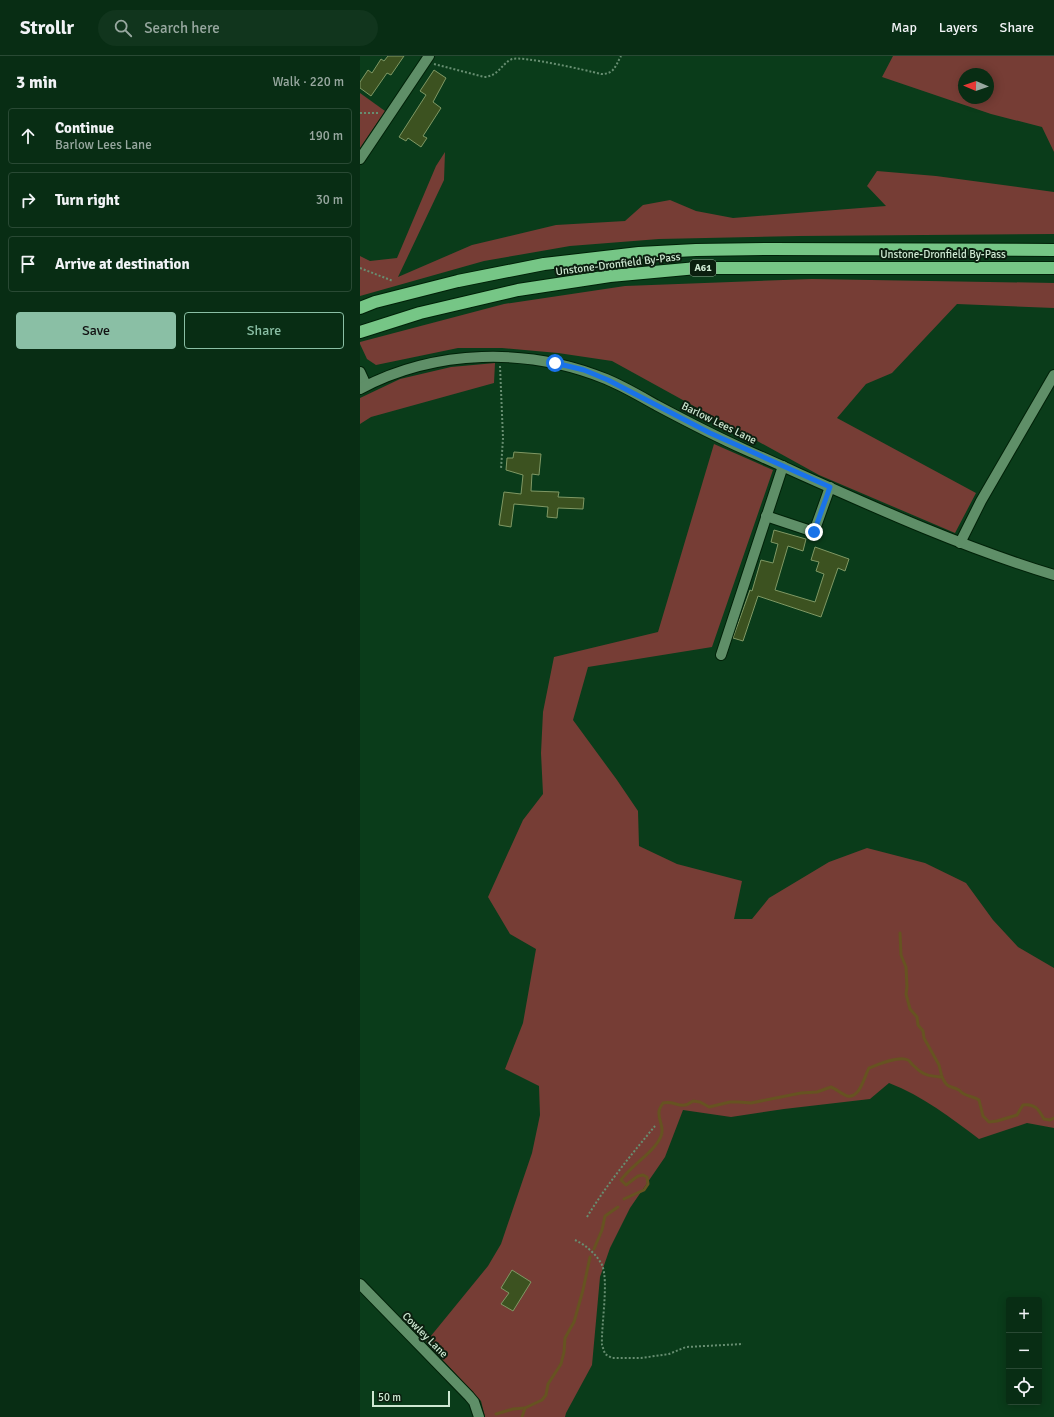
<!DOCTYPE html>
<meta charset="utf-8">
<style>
:root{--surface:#082d14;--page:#11351d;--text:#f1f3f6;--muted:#98a8a0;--line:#294934;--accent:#8abfa5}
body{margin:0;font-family:Signika,sans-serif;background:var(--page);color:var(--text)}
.controls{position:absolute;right:12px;bottom:12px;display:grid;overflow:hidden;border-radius:4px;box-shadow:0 2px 10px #0003}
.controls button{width:36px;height:36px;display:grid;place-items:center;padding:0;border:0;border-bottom:1px solid var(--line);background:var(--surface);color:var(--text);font:20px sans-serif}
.compass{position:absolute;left:598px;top:12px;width:36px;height:36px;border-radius:50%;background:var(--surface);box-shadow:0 2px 10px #0003;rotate:272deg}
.scale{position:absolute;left:12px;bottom:10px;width:78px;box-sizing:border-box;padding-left:4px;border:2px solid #cee8d2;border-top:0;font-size:11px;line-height:14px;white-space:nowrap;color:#cee8d2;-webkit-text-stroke:3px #0b1f0f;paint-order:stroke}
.stop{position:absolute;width:12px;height:12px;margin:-9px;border:3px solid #1a73e8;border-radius:50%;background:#fff}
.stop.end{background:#1a73e8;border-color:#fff;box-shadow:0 1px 4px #0008}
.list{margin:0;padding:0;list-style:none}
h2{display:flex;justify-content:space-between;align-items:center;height:52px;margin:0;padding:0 16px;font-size:17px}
h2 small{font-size:13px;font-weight:400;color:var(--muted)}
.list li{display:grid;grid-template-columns:26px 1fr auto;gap:12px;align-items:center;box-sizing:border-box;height:56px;margin:0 8px 8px;padding:0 8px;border:1px solid var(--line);border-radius:4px}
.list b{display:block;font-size:15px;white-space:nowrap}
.list p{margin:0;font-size:13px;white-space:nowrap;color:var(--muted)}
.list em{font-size:13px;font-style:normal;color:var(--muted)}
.actions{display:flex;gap:8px;padding:12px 16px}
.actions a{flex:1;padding:9px 0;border:1px solid var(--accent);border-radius:4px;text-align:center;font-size:14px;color:var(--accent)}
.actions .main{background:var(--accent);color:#111}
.icon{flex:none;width:22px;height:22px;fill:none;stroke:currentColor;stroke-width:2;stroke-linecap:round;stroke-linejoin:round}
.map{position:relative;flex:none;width:694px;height:1361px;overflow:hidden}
header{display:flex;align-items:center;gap:24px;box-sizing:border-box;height:56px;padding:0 20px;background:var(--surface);border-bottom:1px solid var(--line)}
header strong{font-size:19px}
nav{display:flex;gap:22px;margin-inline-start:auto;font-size:14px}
.search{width:280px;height:36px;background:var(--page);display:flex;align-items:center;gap:10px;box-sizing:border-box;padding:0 14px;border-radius:22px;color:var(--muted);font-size:15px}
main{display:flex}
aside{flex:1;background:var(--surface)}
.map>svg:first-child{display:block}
.green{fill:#763d35;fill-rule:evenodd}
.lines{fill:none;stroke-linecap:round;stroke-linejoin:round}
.stream{stroke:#665321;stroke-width:3}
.building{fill:#3c5220;stroke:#7f9864}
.minor-casing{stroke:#002108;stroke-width:12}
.highway-casing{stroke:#002108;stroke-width:14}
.path{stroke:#678e71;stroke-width:2;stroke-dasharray:2 2;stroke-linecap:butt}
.minor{stroke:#5f8f68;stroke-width:10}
.highway{stroke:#76c686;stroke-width:12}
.route{stroke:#1a73e8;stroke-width:5}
.labels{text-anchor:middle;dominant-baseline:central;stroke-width:4;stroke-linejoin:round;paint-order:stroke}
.shield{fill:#0b1f0f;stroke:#94ac98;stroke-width:1}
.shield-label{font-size:10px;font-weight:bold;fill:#cee8d2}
.street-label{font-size:11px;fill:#cee8d2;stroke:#0b1f0f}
</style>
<header>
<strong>Strollr</strong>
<div class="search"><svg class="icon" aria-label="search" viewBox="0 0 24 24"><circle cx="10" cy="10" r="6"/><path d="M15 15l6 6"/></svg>Search here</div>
<nav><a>Map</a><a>Layers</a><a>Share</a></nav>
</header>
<main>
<aside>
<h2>3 min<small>Walk · 220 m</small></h2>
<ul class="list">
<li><svg class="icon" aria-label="ahead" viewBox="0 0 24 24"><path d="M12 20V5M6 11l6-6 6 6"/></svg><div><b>Continue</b><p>Barlow Lees Lane</p></div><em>190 m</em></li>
<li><svg class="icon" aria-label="right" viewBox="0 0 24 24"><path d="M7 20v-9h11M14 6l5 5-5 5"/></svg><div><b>Turn right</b></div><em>30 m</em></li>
<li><svg class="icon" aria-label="arrive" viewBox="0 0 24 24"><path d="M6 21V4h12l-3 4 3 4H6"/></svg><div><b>Arrive at destination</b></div></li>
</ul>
<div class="actions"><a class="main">Save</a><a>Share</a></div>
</aside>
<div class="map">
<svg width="694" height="1361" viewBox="0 0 694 1361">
<rect width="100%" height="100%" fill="#0a3c1a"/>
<g class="green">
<path d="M533,0h161v96l-12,-25 -51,-13 -109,-37zM604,18h24v24h-24z"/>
<path d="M0,37l25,18 -25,37z"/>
<path d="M85,96l-1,28 -46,97 74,-32 84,-20 69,-4 18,-16 27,-5 26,11 37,7 153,-12 -19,-20 10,-15 59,5 118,16v42l-255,2 -140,3 -89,7 -86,15 -124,35v-40l10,5 27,-3 39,-92z"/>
<path d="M452,223l242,4v25l-97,-4 -65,69 -26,11 -29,34 139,75 -21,40 -136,-58 -207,-114 -54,-8 -56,-5h-44l-82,17 -9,-6 -7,-15v-2l144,-38 121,-18z"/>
<path d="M135,307l-1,20 -123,34 -11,7v-26l40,-19 51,-12z"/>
<path d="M354,388l59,26 -61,177 -124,20 -15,53 44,60 21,31 1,35 38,18 65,17 -8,38h18l17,-21 60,-36 38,-14 58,15 41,20 27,37 25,27 36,21v160l-27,-5 -48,16c-28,-21 -56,-43 -90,-56l-19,16 -86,10 -53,8 -48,-7 -18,47 -35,51 -20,40 -10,29 -8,88 -26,48 -1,4h-80l-4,-16 -55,-59 62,-76 13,-22 31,-91 8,-38 -1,-29 -34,-17 18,-46 13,-74 -26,-15 -22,-37 35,-77 20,-26 -2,-41 2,-41 11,-55 104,-25z"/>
</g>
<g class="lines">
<g class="stream">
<path d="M540,877l1,22 5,12 1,20 -1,7 4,15 7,8 1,8 5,6 1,7 15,27 3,12"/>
<path d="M264,1143l20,-9 4,-6 -1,-7 -4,-2 -5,1 -12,9 -5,-5c9,-14 34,-28 40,-44 4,-9 -3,-15 -2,-24 0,-3 2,-6 4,-9 13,-3 17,8 30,-2l7,1 9,5 21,-5h9l12,1 50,-10 16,-1 14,-5c5,2 11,7 16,9 13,3 17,-19 22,-28 8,-3 30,-13 39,-8 2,1 4,5 6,6 10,10 15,10 28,11 6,12 7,8 17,13 2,2 3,3 5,4 5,3 10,2 15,6l4,16 6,6 8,-1 20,-6 6,-10c12,-2 16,5 21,14l6,1 4,-2"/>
<path d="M234,1193l8,-19 3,-14 13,-9"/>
<path d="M136,1358l17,-5 12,-1"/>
<path d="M162,1361l3,-9 17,-8 4,-5 2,-11 13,-20 3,-12 1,-14 9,-16 9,-32 7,-33"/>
</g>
</g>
<g class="building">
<path d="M28,0h16l-13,19 -4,-2 -16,23 -11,-8v-6l8,-12 4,3 9,-14 3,2z"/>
<path d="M74,14l12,8 -13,24 8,6 -18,28 4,2 -6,9 -13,-9 -2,3 -7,-4 27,-42 -6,-4z"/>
<path d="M154,396l27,2 -2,21 -7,-1 -1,17 28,1 -1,5 26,1 -1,11 -25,-1 -1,10 -10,-1 1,-10 -34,-3 -3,23 -12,-2 5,-33 17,2 2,-19 -17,-5 1,-12h6z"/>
<path d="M414,474l32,9 -3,12 -15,-5 -13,44 40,12 9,-28 -8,-3 3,-9 -8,-2 4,-13 34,12 -4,12 -7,-3 -17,49 -63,-21 -15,45 -10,-3 17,-48 2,1 9,-31 12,3 5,-19 -7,-2z"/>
<path d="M152,1214l19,12 -18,29 -12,-7 8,-11 -8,-5z"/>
</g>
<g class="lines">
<defs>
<g id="minor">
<path d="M0,103l69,-103"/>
<path d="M0,316l6,13"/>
<path d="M0,333c75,-40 168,-42 246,-10 17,7 34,17 50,26 30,16 59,31 90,45 102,45 202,93 308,125"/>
<path d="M406,460l48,16 16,-45"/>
<path d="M600,487l21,-42 73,-126"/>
<path d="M361,599l62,-189"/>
<path d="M0,1228l109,112 5,6 5,15"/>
</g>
<g id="highway">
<path d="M0,252l15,-6 83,-21 86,-17 95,-11 57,-3 74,-1 284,1"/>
<path d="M0,276l60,-19 98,-23 92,-14 87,-8h357"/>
</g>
</defs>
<use href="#minor" class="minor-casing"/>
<use href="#highway" class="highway-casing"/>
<g class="path">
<path d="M74,8l50,13c15,-1 17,-13 28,-18 12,-3 73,11 89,15 13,0 14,-7 20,-18"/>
<path d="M0,57h19"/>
<path d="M0,212l33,13"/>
<path d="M140,310l3,72 -2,31"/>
<path d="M227,1161c20,-33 44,-62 68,-91"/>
<path d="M215,1184c11,5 22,15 27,25 7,16 -1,61 0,80l3,9 7,4h29l28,-4 17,-7 57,-3"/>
</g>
<use href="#minor" class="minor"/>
<use href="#highway" class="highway"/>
</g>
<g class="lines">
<path class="route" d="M195,307l29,7 24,10 102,53 120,54 -16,45"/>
</g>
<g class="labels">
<rect class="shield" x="330" y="204" width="26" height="16" rx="3"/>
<g class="shield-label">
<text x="343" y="212">A61</text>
</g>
<g class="street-label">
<text x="583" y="198">Unstone-Dronfield By-Pass</text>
<text transform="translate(258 208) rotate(-7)">Unstone-Dronfield By-Pass</text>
<text transform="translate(359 367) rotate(26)">Barlow Lees Lane</text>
<text transform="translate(65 1279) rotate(45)">Cowley Lane</text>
</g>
</g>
</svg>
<div class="controls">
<button>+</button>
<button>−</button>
<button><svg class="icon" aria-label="locate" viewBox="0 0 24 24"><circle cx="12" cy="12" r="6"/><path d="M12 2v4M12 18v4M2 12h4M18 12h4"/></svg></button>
</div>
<svg class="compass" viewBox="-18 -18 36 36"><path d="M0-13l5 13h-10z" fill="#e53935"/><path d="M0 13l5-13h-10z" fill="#98a8a0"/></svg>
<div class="scale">50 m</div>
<div class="stop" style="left:195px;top:307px"></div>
<div class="stop end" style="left:454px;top:476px"></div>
</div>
</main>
